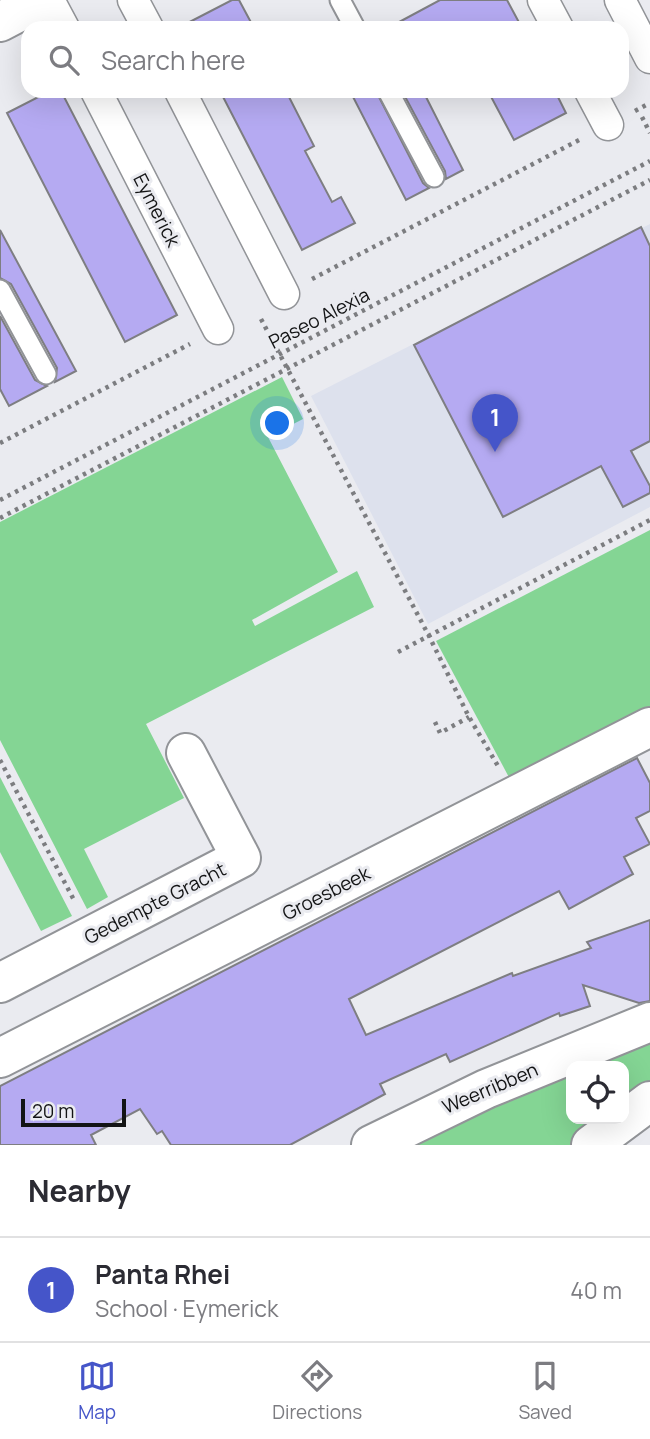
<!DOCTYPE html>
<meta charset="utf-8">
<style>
:root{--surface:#fff;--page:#f7f7f7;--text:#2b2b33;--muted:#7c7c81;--line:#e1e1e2;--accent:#4555c9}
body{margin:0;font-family:Manrope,sans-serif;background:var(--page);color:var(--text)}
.controls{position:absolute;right:21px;bottom:21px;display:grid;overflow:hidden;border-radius:14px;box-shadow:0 7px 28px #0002}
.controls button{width:63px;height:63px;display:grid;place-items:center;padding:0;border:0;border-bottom:2px solid var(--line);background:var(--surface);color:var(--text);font:35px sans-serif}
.scale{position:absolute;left:21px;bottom:18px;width:105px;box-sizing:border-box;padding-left:7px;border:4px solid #131415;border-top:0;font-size:19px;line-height:24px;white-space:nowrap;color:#131415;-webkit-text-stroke:5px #eaebf0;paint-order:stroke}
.you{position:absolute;left:278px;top:424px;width:24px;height:24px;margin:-18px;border:5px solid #fff;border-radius:50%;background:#1a73e8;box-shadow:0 0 0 10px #1a73e833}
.badge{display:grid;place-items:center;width:46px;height:46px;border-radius:50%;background:var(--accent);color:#fff;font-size:23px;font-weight:700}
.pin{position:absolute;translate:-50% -58px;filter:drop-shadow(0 2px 4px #0008)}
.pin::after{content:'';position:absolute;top:37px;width:24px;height:21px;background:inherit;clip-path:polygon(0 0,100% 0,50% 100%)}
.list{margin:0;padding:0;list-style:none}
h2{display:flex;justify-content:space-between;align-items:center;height:91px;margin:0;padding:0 28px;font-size:30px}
h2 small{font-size:23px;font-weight:400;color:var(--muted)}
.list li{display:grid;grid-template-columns:46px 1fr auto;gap:21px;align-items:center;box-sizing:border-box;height:105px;padding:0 28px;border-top:2px solid var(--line)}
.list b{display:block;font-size:26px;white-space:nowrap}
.list p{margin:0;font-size:23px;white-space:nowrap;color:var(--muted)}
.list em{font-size:23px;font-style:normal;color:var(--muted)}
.icon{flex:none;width:38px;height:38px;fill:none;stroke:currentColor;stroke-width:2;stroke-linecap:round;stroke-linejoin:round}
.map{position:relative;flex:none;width:650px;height:1145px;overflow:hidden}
.search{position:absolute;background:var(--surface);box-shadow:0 7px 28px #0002;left:21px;right:21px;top:21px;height:77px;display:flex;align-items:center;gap:18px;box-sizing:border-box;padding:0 24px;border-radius:21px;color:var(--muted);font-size:26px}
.sheet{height:196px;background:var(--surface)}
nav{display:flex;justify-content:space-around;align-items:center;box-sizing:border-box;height:98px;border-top:2px solid var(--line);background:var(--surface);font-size:19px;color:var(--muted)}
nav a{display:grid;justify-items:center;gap:4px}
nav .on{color:var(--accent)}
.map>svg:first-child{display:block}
.built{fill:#dde1ed}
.green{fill:#84d594}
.building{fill:#b5aaf2;stroke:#7e7e82;stroke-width:2}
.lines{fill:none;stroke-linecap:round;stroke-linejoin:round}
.service-casing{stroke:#929498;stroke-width:23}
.pedestrian-casing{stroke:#929498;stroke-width:33}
.minor-casing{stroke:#929498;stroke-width:42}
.path{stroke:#7c7d80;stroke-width:4.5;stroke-dasharray:3.5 5;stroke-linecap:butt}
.service{stroke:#fff;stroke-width:19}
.pedestrian{stroke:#fff;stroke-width:30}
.minor{stroke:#fff;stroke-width:38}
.labels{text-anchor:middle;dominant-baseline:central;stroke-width:6;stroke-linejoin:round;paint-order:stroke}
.street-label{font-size:19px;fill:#131415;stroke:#eaebf0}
</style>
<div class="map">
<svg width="650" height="1145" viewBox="0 0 650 1145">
<rect width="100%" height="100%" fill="#eaebf0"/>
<path class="built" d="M650,224v283l-222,117 -117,-228z"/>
<g class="green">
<path d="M282,377l21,42 -35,18 70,135 -86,48 3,6 102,-55 17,36 -228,117 38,74 -100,51 24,48 -21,12 -87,-169v-218z"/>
<path d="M650,530v177l-139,74 -75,-140z"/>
<path d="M0,777l72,139 -31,15 -41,-79z"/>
<path d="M650,1032v54l-26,19v-39h-53v53h35l-35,26h-184z"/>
</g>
<g class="building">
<path d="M232,0h7l15,28h-76z"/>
<path d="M440,0h67l15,28h-134z"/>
<path d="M50,91h11l116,224 -52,27 -118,-229z"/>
<path d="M220,91h66l28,55 -9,5 27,51 9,-5 14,26 -53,27z"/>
<path d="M350,91h26l47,92 6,5 -23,12z"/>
<path d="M402,91h21l40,79 -17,9 -1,-8z"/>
<path d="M488,91h67l11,22 -52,27z"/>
<path d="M641,227l9,19v195l-19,10 19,35v7l-27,14 -22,-41 -98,51 -89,-172z"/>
<path d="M0,230l76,141 -21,11 2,-14 -46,-84 -11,-6z"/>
<path d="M0,316l35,64 12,6 -38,20 -9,-17z"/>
<path d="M637,758l13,25v28l-14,7 14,26 -26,13 9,17 -64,35 -10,-18 -210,108 17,36 146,-62 1,3 78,-28 -4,-6 63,-22v81l-11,2 -56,-18 7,21 -30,10 -1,-3 -109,49 -4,-8 -66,30 5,10 -95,51h-119l-9,-14 -5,3 -17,-25 -49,26 5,10h-96v-59z"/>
</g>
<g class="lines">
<defs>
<g id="service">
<path d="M340,0l15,28"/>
<path d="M388,91l46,86"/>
<path d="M0,290l46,84"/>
</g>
<g id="pedestrian">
<path d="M49,0l15,28"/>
<path d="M133,0l15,28"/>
<path d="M543,0l15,28"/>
<path d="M620,0l30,58"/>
<path d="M96,91l122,238"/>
<path d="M180,91l104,203"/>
<path d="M590,91l18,34"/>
</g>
<g id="minor">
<path d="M0,22l42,-22"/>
<path d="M0,983l241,-125 -55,-105"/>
<path d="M0,1058l650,-331"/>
<path d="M371,1145l115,-56 164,-67"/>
<path d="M591,1145l59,-44"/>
</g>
</defs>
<use href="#service" class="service-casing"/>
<use href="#pedestrian" class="pedestrian-casing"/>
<use href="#minor" class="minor-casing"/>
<g class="path">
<path d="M635,111l15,-8"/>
<path d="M642,117l8,16"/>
<path d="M312,279l269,-140"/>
<path d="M261,319l168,317 40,81 29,49"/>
<path d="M0,443l190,-99"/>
<path d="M0,500l650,-339"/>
<path d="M0,518l650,-338"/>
<path d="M398,652l252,-132"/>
<path d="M435,722l5,11 29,-16"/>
<path d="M0,760l75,142"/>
</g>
<use href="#service" class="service"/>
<use href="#pedestrian" class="pedestrian"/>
<use href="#minor" class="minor"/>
</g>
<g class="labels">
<g class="street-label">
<text transform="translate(157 210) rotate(63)">Eymerick</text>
<text transform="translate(319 318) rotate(-27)">Paseo Alexia</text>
<text transform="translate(326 893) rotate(-27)">Groesbeek</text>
<text transform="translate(155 903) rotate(-27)">Gedempte Gracht</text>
<text transform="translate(490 1088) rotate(-23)">Weerribben</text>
</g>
</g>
</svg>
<div class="controls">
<button><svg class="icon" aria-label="locate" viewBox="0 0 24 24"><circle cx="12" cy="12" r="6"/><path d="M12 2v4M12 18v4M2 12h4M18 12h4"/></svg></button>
</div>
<div class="scale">20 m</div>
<div class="you"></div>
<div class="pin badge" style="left:495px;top:452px">1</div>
<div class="search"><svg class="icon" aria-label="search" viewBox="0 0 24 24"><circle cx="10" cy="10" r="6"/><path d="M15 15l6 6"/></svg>Search here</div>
</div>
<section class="sheet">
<h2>Nearby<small></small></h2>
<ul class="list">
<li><span class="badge">1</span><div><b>Panta Rhei</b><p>School · Eymerick</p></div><em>40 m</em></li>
</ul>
</section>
<nav>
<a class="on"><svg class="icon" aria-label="map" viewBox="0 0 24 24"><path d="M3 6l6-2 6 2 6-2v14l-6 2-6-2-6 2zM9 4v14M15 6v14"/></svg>Map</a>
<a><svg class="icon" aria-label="directions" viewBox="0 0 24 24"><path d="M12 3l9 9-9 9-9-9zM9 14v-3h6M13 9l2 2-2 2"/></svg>Directions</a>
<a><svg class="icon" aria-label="saved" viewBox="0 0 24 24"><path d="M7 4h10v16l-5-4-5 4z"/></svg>Saved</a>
</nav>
